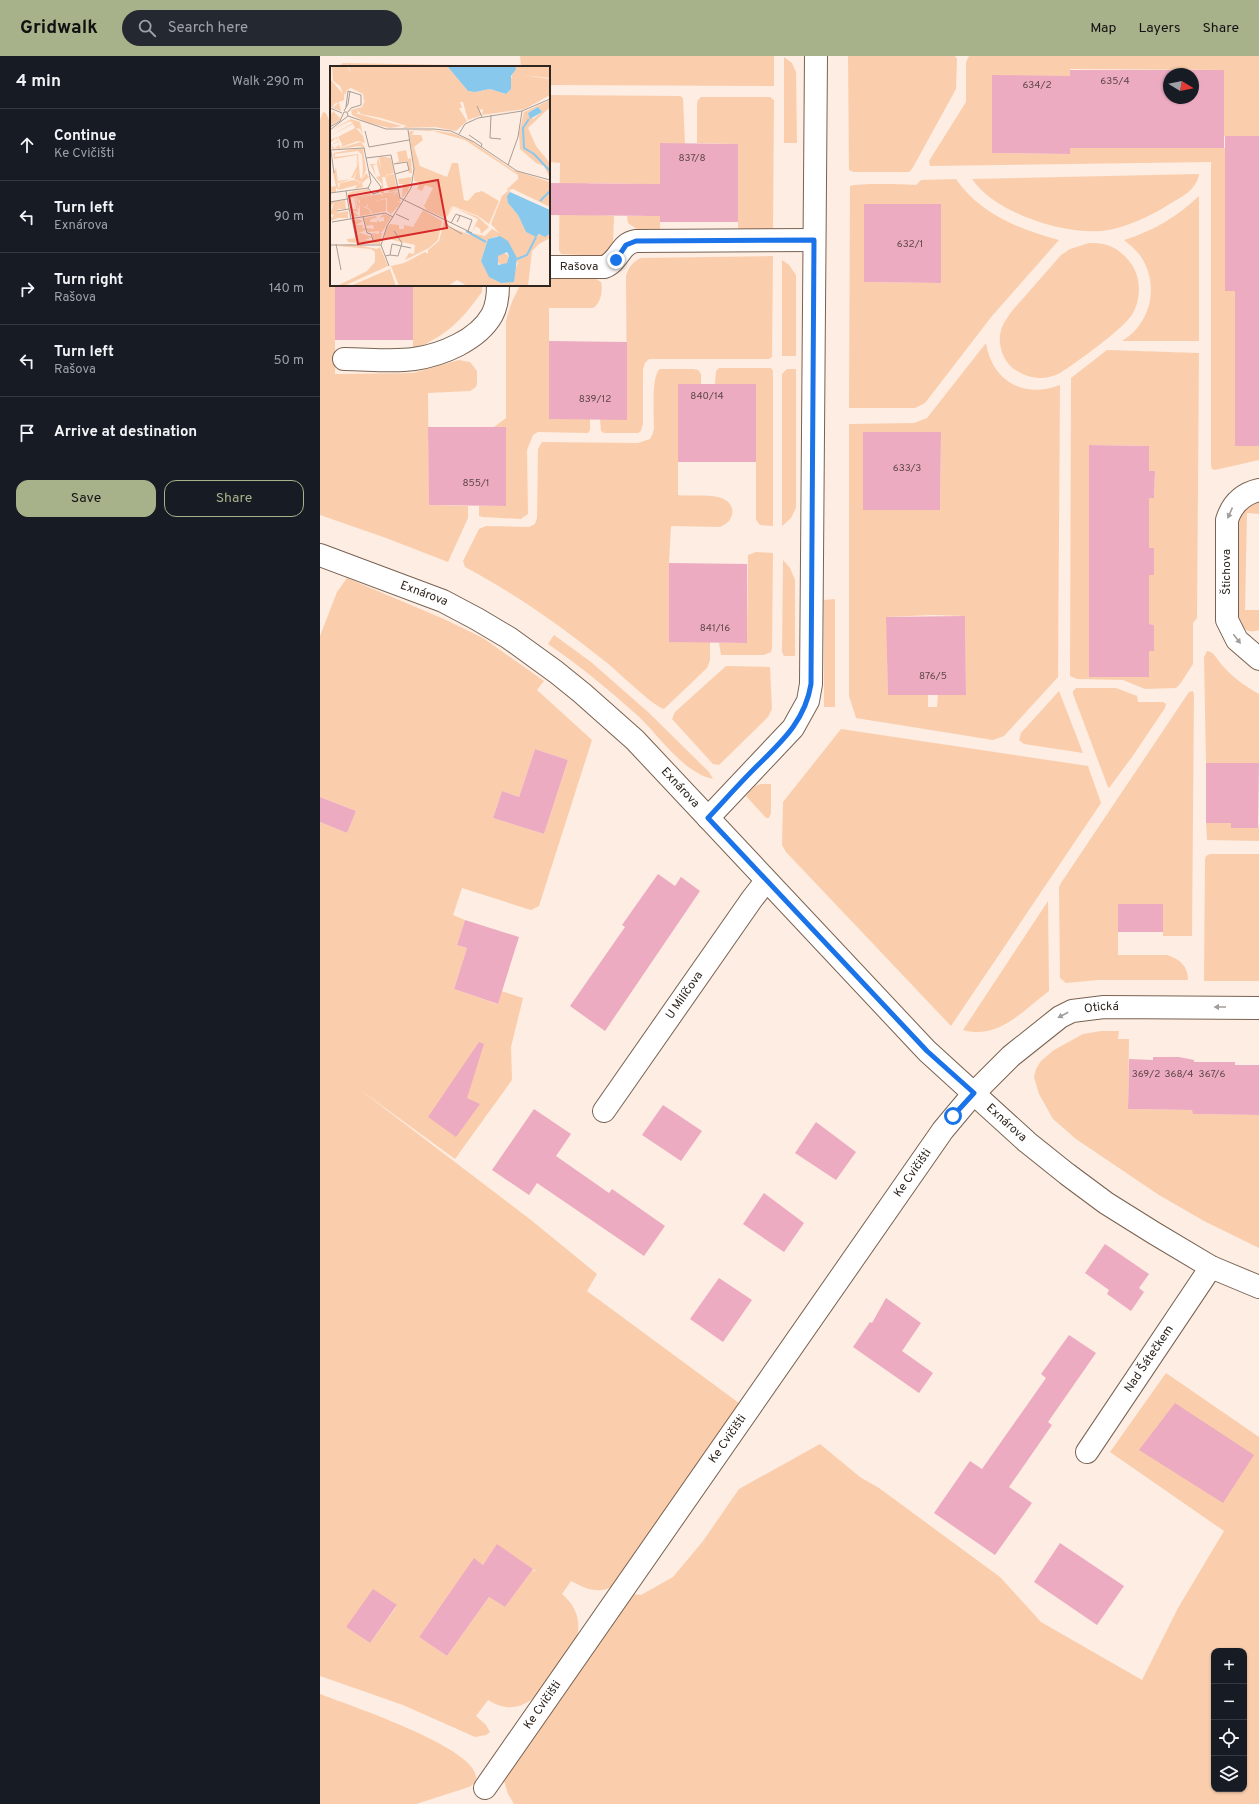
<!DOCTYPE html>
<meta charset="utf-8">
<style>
:root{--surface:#171b24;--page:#242831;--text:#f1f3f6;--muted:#9ea1a6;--line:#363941;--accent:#a7b18a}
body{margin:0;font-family:Overpass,sans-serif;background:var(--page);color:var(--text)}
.controls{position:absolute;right:12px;bottom:12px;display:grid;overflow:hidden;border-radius:8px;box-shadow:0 1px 3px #0004}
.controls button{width:36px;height:36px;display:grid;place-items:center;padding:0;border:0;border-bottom:1px solid var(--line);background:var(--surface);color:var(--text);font:20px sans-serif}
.compass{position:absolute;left:843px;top:12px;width:36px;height:36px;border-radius:50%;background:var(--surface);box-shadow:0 1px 3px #0004;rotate:100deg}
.stop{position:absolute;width:12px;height:12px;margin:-9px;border:3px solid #1a73e8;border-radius:50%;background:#fff}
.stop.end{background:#1a73e8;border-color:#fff;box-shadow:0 1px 4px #0008}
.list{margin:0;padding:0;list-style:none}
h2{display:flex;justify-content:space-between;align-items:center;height:52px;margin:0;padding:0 16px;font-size:17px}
h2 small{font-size:13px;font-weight:400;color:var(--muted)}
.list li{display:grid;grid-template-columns:26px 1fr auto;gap:12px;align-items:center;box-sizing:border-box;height:72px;padding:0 16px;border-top:1px solid var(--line)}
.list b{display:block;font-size:15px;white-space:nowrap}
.list p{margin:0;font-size:13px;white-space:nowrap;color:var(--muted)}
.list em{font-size:13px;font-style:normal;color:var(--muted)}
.actions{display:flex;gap:8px;padding:12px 16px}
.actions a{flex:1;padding:9px 0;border:1px solid var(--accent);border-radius:12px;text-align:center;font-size:14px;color:var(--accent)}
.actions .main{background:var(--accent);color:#111}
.icon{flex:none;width:22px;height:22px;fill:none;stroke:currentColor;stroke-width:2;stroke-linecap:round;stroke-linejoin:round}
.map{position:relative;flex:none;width:939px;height:1748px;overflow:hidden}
header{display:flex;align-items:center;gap:24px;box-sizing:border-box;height:56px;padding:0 20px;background:var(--accent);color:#111}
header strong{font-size:19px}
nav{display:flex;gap:22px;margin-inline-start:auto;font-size:14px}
.search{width:280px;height:36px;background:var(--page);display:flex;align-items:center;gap:10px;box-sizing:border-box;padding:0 14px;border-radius:22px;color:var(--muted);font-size:15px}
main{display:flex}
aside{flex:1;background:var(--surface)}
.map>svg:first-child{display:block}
.green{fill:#facead;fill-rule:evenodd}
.building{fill:#edabc1;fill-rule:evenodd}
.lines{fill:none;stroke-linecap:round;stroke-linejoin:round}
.minor-casing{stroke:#796251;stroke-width:24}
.minor{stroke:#fff;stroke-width:22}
.oneway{fill:#a19d9a}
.route{stroke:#1a73e8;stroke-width:5}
.labels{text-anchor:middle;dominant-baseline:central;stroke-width:3;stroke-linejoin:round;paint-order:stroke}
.number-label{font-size:10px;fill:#5e4748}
.street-label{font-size:12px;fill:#2f261f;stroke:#fff}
.inset-river{fill:none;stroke:#88c8ec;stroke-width:2}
.inset-road{fill:none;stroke:#ab9d94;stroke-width:1}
.view{fill:#d62828;fill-opacity:0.15;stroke:#d62828;stroke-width:2}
.inset-edge{fill:none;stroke:#2f261f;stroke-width:2}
</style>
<header>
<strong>Gridwalk</strong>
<div class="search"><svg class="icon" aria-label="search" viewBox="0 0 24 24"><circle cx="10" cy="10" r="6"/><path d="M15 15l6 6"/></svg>Search here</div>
<nav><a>Map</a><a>Layers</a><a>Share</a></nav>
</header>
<main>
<aside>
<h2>4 min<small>Walk · 290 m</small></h2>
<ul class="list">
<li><svg class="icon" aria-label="ahead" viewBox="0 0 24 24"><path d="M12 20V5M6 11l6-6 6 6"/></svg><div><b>Continue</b><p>Ke Cvičišti</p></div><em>10 m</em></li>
<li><svg class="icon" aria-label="left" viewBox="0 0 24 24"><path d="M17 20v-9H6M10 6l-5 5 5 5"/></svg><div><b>Turn left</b><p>Exnárova</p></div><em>90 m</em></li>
<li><svg class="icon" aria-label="right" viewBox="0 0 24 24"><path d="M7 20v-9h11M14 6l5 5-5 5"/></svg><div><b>Turn right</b><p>Rašova</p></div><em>140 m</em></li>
<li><svg class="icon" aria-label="left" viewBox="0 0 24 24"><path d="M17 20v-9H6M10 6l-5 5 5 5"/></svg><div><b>Turn left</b><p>Rašova</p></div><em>50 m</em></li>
<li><svg class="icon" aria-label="arrive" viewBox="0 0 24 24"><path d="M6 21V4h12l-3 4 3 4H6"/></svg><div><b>Arrive at destination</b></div></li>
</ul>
<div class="actions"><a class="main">Save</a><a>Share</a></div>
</aside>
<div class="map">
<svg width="939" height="1748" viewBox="0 0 939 1748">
<rect width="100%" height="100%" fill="#fdede2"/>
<g class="green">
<path d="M200,0h254v30l-225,-1v-18h-28z"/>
<path d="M528,0h107l2,3 -1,30 -44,80 -3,3h-56l-4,-2z"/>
<path d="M649,0h290v80h-35v-66l-154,-1v7h-78v77l78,1v-6h155v143h10v155h24v14l-44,10 -3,-1 -1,-3v-304l-281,4 -1,-5 37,-59v-40z"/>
<path d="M464,1l8,6 4,9 1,71h-13z"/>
<path d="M23,7l165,3v1h-171z"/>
<path d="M229,39l131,1 3,2 2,46 -25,-1v88l-22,-1 -10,-7 -1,-7h16v-32l-55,-1 10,32 16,1 -1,29 -9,11 -43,-2 -2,-4 1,-87 -11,-1z"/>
<path d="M381,41h69l4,3 -1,130h-35v-86l-41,-1v-39l1,-4z"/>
<path d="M3,56l3,1 5,12v160h4v89l78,-1 46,-13 11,2 7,9v12l-1,4 -6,4 -42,2 1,112 39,1v12l-20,44 -62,-24 -66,-23v-395z"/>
<path d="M879,118c-3,17 -18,23 -31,31 -17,11 -47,25 -68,26 -39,3 -106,-19 -128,-52z"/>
<path d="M636,123c23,34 64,51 103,61l-67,76 -67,87 -10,5h-66l1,-222c8,-3 55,-2 66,-1l5,-5zM621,148v79l-77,-1v-77z"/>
<path d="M879,140v145h-77c28,-17 37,-53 21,-81 -4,-8 -12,-14 -19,-20 29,-9 53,-23 75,-44z"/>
<path d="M769,187c17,-1 30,5 40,18 12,14 13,36 4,52 -8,15 -56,49 -73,60 -14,7 -29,7 -43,-2 -16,-9 -22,-33 -13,-48 6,-11 15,-20 23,-29 11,-13 23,-26 34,-39l9,-6z"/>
<path d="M453,200l-1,101 -3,2h-120l-4,4 -2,6v55l-2,7 -3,2h-34l-3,-2 -1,-12h27l-1,-143c2,-8 7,-15 15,-18z"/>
<path d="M462,204l7,5 7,10v81h-14z"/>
<path d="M229,220l44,1 8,5c2,9 0,21 -8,26h-44v111h41v11l-2,3 -50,-1 -5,3 -6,15 1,64 -7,5 -38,-2 -4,-1v-10h27v-78l-12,-1 12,-9v-96c3,-14 7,-24 14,-36l29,-1z"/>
<path d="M93,229h69v7c-23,31 -34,42 -69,58z"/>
<path d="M666,287c6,38 38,56 74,42l-2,292 -54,59 -11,4 -137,-22 -7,-22v-272l65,-1 13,-5zM543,376h78l-1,78h-77zM612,559l33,1 1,79h-28l-1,12h-9v-12h-40l-1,-78z"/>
<path d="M787,294l92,3 -2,265 -4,5v41l-13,20 -4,4 -31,1 -22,-9 -46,-1 -7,-3 1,-298zM769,389l60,1v25l6,1 -1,26h-5v50h5v26l-5,1v49l5,1v26h-5v26h-60z"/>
<path d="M399,312h52l2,3v155l-13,-1 -4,-5v-135l-41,-1 1,-13z"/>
<path d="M340,313h33l5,1 3,4v10h-23v111c14,2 47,-4 53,11 3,6 1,12 -4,17l-7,4 -49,-1 -2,37 41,79v18l-3,8 -43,41c-13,-4 -48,-40 -62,-50 -43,-34 -88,-66 -137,-92l-2,-6 16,-32 7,-3 43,1 6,-3 2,-6 1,-69 4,-7 96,1 12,-4 3,-6 1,-5c0,-12 -3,-53 6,-59z"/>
<path d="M467,313h9v139l-5,10 -9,8v-152z"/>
<path d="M939,445v13l-12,-1 -2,97h14v20c-11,4 -16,-1 -22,-10 0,-20 -4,-94 4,-108 5,-7 11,-8 18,-11z"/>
<path d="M436,496l17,1 -1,95 -1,4 -7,3h-43l-2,-12h28l1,-88z"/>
<path d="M463,504l7,8 5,12v76h-11l-2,-4z"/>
<path d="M27,522l97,41 39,19 61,43 -7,9 55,50 -53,166 -8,4 -69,-22 -9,27 12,5 -8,25 10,3 -13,41 43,15 4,-13 22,7 -12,49 1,33 -57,79 -96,-70 172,131 66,54 -10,17 156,115 -128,179c-16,10 -29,4 -44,-4l-9,13c16,14 20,29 13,49 -20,29 -45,84 -87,57l-12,16 10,9 4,7 -4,3 -11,2 -72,-32 -83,-29v-854l27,11 9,-22 -36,-14v-161l17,-44zM215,693l33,11 -24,74 -51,-16 9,-27 17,6zM177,1489l40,27 -5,-2 -27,37 -16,-10 -42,59 -28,-19 55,-78 9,6zM77,1550l-27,37 -24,-16z"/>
<path d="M515,543v108h-11v-107z"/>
<path d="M234,579l37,27 57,50 61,60 4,7c-31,-7 -53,-43 -76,-64 -29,-26 -57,-49 -89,-71z"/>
<path d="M887,595c7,0 10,9 15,14 10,12 23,21 37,29v69h-53l-2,-106z"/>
<path d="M406,610l44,1 2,42 -4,8 -49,48 -6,-1 -41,-45 3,-7z"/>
<path d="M756,632h40l21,8 1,6h25l3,2 -1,4 -33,49 -23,31 -1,-1 -35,-93v-3z"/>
<path d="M739,635l24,62 -59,-9 -5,-4 2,-7z"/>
<path d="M873,635l1,4 -2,241h-29v-32h-45v51h49c13,4 21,11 21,25h-90l-32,3 -6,-5 -1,-91 2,-4 128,-191z"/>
<path d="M521,673l247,37 13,37 -150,223 -165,-174 -4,-7 1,-43z"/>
<path d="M441,728h10v29l-2,5h-3l-20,-22 9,-10z"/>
<path d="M886,767h25l27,5 1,-5v18l-52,-1z"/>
<path d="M890,798h49v127h-55l1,-122 1,-3z"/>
<path d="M728,845l1,90c-27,20 -50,49 -86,39z"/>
<path d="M781,975h18l-1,8h11l-1,70 64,1 2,4 65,1v133l-55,-27 -45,-26 -83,-56 -23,-20 -14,-25 -5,-17 2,-8 5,-8 13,-11 29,-16z"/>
<path d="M846,1317l93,64v367h-745l-6,-10 -4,-13 128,-187 9,1 32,-18 30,-36 36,-52 81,-45 40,33 19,11 121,89 41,45 101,58 36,-72 46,-77 -114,-79zM894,1595h30v138h-30z"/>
<path d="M0,1638c28,11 152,52 156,82 1,7 -4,10 -10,12l-50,16h-96z"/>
</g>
<g class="building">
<path d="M750,14h154v78h-154v6l-78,-1v-78l78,1zM849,18h24v24h-24z"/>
<path d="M905,80h34v310h-24v-155h-10z"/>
<path d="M340,87l78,1v78h-78v-6l-111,-1v-32l111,1z"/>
<path d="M544,148h77v79l-77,-1z"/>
<rect x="15" y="229" width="78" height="55"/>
<path d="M229,285l78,1v78l-78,-1z"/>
<rect x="358" y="328" width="78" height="78"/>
<path d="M108,371h78v79l-77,-1z"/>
<path d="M543,376h78l-1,78h-77z"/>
<path d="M769,389l60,1v25h6l-1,27h-5v50h5v27h-5v49l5,1v26h-5v26h-60z"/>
<path d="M349,507l78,1v79l-78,-1z"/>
<path d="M645,560l1,79h-78l-2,-78z"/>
<path d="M215,693l33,11 -24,74 -51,-16 9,-27 17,6z"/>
<path d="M886,707h53l-1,65h-27v-5h-25z"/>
<path d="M0,741l36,14 -9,22 -27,-11z"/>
<path d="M338,818l17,12 6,-9 19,14 -95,140 -35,-25 55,-79 -3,-2z"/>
<rect x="798" y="848" width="45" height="28"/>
<path d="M145,864l54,17 -21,67 -44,-15 13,-41 -10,-3z"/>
<path d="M159,986l5,2 -17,54 13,6 -24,33 -28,-20z"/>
<path d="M833,1001h26l15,3v2h41v3h24v50l-66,-1 -1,-4 -64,-1 1,-50 24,1z"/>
<path d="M343,1049l39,26 -21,30 -39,-26z"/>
<path d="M214,1053l37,25 -15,22 53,37 3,-4 53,37 -21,30 -107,-73 -8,12 -37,-25z"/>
<path d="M496,1066l40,30 -20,28 -41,-27z"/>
<path d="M444,1137l40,30 -20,29 -41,-28z"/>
<path d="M785,1188l44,30 -10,14 5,4 -13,19 -24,-17 2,-4 -24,-17z"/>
<path d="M399,1222l33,22 -29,42 -33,-23z"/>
<path d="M566,1242l35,25 -19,28 31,22 -14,20 -66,-46 17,-25 2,1z"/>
<path d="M749,1279l27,18 -48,69 4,3 -43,62 23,16 -37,52 -61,-42 36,-52 12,8 64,-91 -5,-4z"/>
<path d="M855,1347l79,52 -31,48 -84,-53z"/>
<path d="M740,1487l64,43 -27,39 -63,-43z"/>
<path d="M177,1488l36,25 -28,38 -16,-10 -42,59 -28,-19 55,-79 9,7z"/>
<path d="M53,1533l24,16 -27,38 -24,-16z"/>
</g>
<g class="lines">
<defs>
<g id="minor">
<path id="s1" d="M229,211h55c15,-5 16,-24 32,-26l178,-1"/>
<path d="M24,303c23,0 48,3 70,0 28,-4 64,-19 78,-44 5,-9 6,-21 6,-30"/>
<path d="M939,434c-17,4 -27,14 -32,30v100l10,20 22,19"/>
<path id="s2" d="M0,499l123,46 34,18 32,19 47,34 26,21 53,47 292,311 100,91 40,32 39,29 48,30 57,34 48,20"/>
<path d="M388,762l85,-90 15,-27 3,-17 5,-628"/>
<path id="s3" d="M284,1055l148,-212 14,-18"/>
<path id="s4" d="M767,1396l124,-185"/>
<path id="s5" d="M165,1732l458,-658 31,-37 37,-37 49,-39 12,-6 32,-4 155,1"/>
</g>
</defs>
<use href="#minor" class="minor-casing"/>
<use href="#minor" class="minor"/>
</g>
<defs><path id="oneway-solid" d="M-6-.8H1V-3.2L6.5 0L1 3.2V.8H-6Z"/></defs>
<g class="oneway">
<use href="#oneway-solid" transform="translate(910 457) rotate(114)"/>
<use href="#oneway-solid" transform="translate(917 583) rotate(52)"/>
<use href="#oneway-solid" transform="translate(900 951) rotate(-180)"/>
<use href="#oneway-solid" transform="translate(743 959) rotate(152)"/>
</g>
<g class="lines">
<path class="route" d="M296,204l10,-15 10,-4 178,-1 -3,444c-6,38 -31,59 -57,85 -16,16 -31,33 -46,49l219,233 47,42 -21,23"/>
</g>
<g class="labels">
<g class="number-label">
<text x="795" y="25">635/4</text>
<text x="717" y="29">634/2</text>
<text x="372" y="102">837/8</text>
<text x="590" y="188">632/1</text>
<text x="387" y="340">840/14</text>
<text x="275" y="343">839/12</text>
<text x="587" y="412">633/3</text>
<text x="156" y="427">855/1</text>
<text x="395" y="572">841/16</text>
<text x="613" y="620">876/5</text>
<text x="826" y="1018">369/2</text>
<text x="859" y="1018">368/4</text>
<text x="892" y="1018">367/6</text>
</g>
<g class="street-label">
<text stroke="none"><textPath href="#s1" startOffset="30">Rašova</textPath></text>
<text transform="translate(907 516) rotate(-90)">Štichova</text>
<text stroke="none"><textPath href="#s2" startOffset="111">Exnárova</textPath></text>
<text stroke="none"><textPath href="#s2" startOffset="435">Exnárova</textPath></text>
<text stroke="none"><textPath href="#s3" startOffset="141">U Milíčova</textPath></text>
<text stroke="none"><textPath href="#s5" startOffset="1008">Otická</textPath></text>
<text stroke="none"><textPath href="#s2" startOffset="903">Exnárova</textPath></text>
<text stroke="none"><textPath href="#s5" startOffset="749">Ke Cvičišti</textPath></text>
<text stroke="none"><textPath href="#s4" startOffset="112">Nad Šátečkem</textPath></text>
<text stroke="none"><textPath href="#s5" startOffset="425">Ke Cvičišti</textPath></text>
<text stroke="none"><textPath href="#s5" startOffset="101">Ke Cvičišti</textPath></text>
</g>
</g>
<g transform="translate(10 10)">
<rect width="220" height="220" fill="#fdede2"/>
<path d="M0,0l1,14 12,14 -3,-8 -7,-5 -1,-15h15l5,8 -4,-8h99l21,25 7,1 15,-3 16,5 5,-5 -1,-7 5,-16h35v12l-28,-3 28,4v16l-25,14 -43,6 1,-6 -3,1 -3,-5 5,10 -14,5 -5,-18h-3l2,6h-3l1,2 7,11 -11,10 -21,-4 -31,1 -1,-1 4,-1 -26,-8 -20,-4 -4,-4 1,3h-3l47,13 -12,2 -22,-5 -16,-8 -1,-5 11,-3 4,-9 -2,4 -1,-8 -12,-6 -4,2 -2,6 -1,-4v8l-10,4 -1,4 6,-6 2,9 -8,-3 -3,-2zM220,34v7l-22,21 8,18 14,17v15l-6,-12 -8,-3 -16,-14 -1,-16 5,-21zM208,41l4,5 -9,7 -5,-6zM3,45l8,8 -11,7v-10zM21,53l9,3 3,13 -3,-6 -4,-1 7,8 2,7 -7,-2 -17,6 2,-4 -1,1 -4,-7 17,-9 -2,-4 -23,12 23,-13 -3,-2 -20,10zM99,64l23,3 19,8 42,29 37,12v25l-37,-18 -7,1 12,-11v-4l-53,-35 -32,-9h-19l-2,4h9l2,5 -9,7 6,19 27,11 5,-14h6l6,37 4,1 7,-8 7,-2 17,10 -10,23 -11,-8 -25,-10 -8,12 -18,-8 -3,-4 9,-18 -8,-3 -3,6 -5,-2 3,-6 -6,-2v-15l-5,-34 2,-1zM7,71l3,11 21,-6 5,7 -6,-3 -27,4 6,-2 -6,1 -3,-4 5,3 4,-3 -1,-3 -7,3 7,-4 -2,-3 -5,4 -1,-2zM30,82l3,1 3,21 -5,11 5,-8 3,4 -7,6 1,4 -8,2 2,-4 -18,5 1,-7 14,-3 6,2 -2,3 3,-3 -7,-3 4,-10 -5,9h-2l6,-12 -1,-10 -8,1 8,-1 2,12 -1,-13 -23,4 -1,-6zM28,85l4,4 1,13 -1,10h-2l-2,-24 -23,3v-3zM76,84l2,9 3,-1 1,15h-3l-2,-12 -11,2 3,-2 -2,-9 -4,1zM49,90l12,2 3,15 -8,2 1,4v-4l7,-1 3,17 -7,1 -3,-12 3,12h-1l-4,-15h-3l2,16 11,-1 -1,4 3,-5 4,11 -5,-1 5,2 -10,11 -4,-3v-13l-15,4 14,-3v12l-14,3 -1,-4 -5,-3 2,-1v-2l-2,3 -4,-1 8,4 1,4 -11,2v-15h5h-5l-3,-3 3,6 -2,6 -2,-12 24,-4 3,2 -1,-3h-2l2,-9 -6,-7 9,-2 -5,1 -3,-12 -4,1 3,11 -6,-12h7l1,-7 3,13zM6,102l2,13 13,-2 -13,4 -3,-13 4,20 -3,-2v4h-3l-3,-1v-4l6,-1 -3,-13zM82,111l-4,14 -6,7 1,-14h-4l-1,-5zM38,123l3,6 -16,3 3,14 -5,-1 6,5 -7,1 -4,-24 7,-2 -7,1zM39,125v3l-15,3 2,12h-3l-3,-11 4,-1 -1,-3zM180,123l-2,14 10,12 8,17 9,4 15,-4v6l-11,6 -7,7 -4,35h-61l-10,-6 -9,6h-49l-8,-20 13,-3 21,-11 3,2v-4l11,-9 5,-20 3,5 23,9 1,-2 14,3 7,-7 7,4 -8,-9 11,-28zM168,170l20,27 -9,18 -7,2 -13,-7 -8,-15 7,-22zM15,134l1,9h-8l-1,4 11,-2v7h-10l-8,3v-6l2,3 2,-3 -4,-1 4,-11 -4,3v-4zM121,141h2l25,10 11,10 -8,7 -1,-5 -4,-3 -4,6 6,-13 -25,-12 -8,13zM93,144l19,11 -4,19 -9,8 -24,12 4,-7 5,1 1,-9 -31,-7 3,-11 3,-3 9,1v4h5v-4l9,2zM54,148l7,3 -9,15h-3l3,1 -2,11 -20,-1 4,-3 -5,3 -11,-1 -1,-3 10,-1 -1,-4 5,-1 11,4 -7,3h8l-1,-7 7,1v-3l-11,1 -2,-4 8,1 -1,-4 -7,1 -2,-8 12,-2 1,2 -6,1 -1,3h7l1,-3 1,3 5,-1v-4l-5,1zM28,153l5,2 -7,4h7l-1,4 3,-2 1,3 -10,4 -3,-13zM22,178l25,5 3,-2 8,19 -44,20h-7l30,-15 8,-9v-10l-4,-3 -34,-3zM167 193a6 6 0 1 1 12 0a6 6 0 1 1-12 0ZM60,203l6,17h-46z" fill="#facead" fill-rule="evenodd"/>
<path d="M117,0h68l1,3 -5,7v13l-5,5 -16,-5 -15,3 -7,-1zM208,41l4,5 -12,7 -2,-6zM180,126l40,18 -1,24 -4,3 -6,-3 -3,3 -10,-5 -8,-17 -10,-12 -1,-7zM170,170l8,5 9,17 -3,24 -13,1 -12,-6 -8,-16 7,-22zM177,186l2,4 -2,7 -9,2v-9z" fill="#88c8ec" fill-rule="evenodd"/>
<path class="inset-river" d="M199,53l-6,9 1,20 10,6 16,17M210,135l10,-10M136,165l20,11M187,193l10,-4 9,-18"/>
<path class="inset-road" d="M147,40l5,11M16,41l2,-16 13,4v10l-10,3 -3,4M0,42l12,5M14,45l4,-7 2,-13M161,49l-1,23 11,1M18,50l38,13h48l17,2 23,11 43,29 33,9M0,61l10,-6 4,-9h3l1,4M0,64l18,-14M35,65l4,16 40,-7M129,68l6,-10 13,-6 44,-7 28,-12M139,69l13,9 -1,3M0,84l34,-2 7,34 -3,6M1,85l3,22M36,92l25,-3 9,43 72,35M64,98l13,-2 2,8 -14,4M178,99l10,-28 4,-26M38,122l5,6 6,-2 2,-5 -12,-16M16,125l5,28M0,127l38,-5M0,136l17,-3M7,145l12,-2M66,148l13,6M129,149l13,5 -4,11M33,151l4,16 4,1 2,6M22,153l4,19M115,154l3,6 14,8M2,156l53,-9 8,4M121,157l5,-9 4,2 -3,6M6,178l5,26M0,179h51M51,179l6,-19 24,-38 3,-19 -6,-39M51,179l8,21M60,189l8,1 4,-13 -8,-12M55,190l5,-1 2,-11 19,4"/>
<path class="view" d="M108,114l9,48 -89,16 -9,-48z"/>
<rect width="220" height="220" class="inset-edge"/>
</g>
</svg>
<div class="controls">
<button>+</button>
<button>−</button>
<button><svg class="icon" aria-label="locate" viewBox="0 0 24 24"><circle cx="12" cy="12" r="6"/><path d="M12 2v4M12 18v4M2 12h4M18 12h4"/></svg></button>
<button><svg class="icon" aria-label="layers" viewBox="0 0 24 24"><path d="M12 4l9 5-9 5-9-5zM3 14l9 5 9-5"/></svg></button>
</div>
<svg class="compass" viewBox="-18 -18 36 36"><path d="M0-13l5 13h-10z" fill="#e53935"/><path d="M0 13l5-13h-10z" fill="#9ea1a6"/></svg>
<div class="stop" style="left:633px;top:1060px"></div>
<div class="stop end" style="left:296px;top:204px"></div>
</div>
</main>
